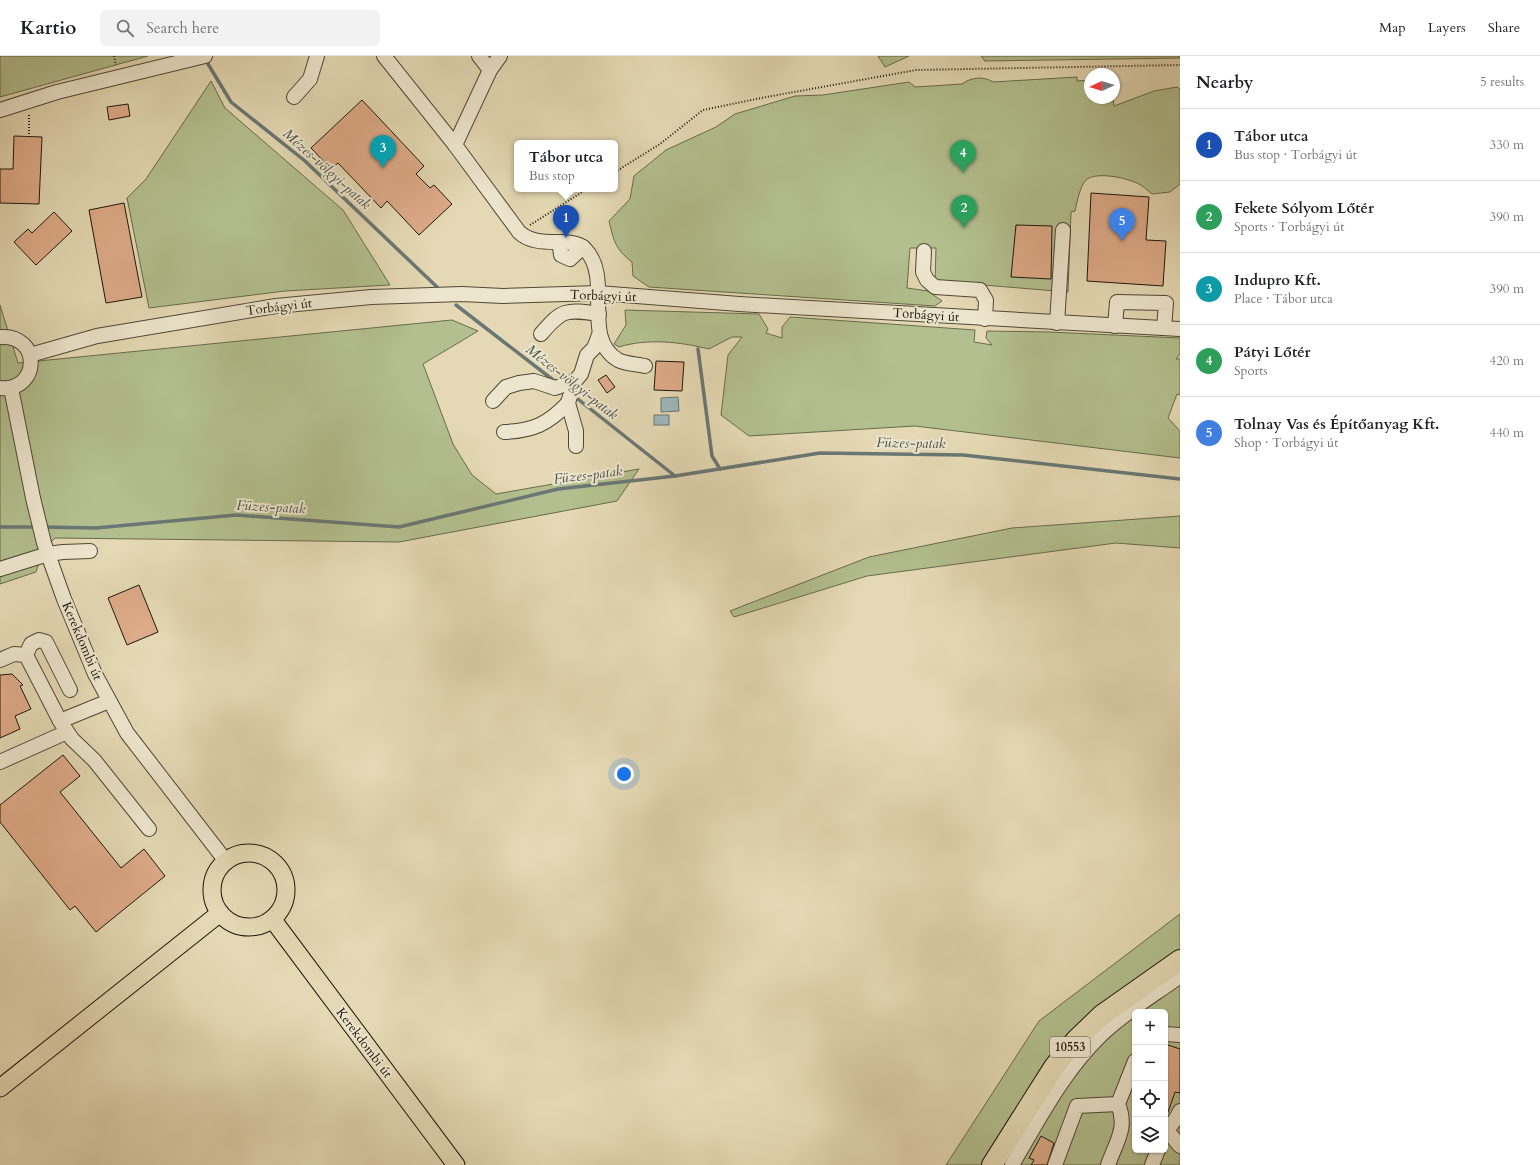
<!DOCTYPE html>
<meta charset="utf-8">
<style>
:root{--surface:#fff;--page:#f2f2f2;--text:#202124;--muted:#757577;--line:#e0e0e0;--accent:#111827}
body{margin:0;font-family:Cardo,serif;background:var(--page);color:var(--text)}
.controls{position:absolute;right:12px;bottom:12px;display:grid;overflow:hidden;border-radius:6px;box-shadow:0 1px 3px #0004}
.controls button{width:36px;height:36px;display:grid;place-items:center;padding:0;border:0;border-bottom:1px solid var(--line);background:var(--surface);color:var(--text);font:20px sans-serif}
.compass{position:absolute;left:1084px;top:12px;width:36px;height:36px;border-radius:50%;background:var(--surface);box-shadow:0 1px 3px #0004;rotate:266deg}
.you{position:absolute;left:624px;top:718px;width:14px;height:14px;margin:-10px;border:3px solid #fff;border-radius:50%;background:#1a73e8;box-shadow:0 0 0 6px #1a73e833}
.badge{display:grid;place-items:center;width:26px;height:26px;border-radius:50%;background:var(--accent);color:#fff;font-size:13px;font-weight:700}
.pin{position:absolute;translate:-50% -33px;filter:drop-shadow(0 1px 2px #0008)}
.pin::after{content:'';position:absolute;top:21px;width:14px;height:12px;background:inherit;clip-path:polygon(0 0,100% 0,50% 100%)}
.popup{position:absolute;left:514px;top:84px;width:104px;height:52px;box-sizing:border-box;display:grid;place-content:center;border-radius:6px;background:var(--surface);filter:drop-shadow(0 1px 3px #0005);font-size:13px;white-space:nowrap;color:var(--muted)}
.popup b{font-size:15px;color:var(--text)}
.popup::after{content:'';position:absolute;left:50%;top:100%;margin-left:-8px;border:8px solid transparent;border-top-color:var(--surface)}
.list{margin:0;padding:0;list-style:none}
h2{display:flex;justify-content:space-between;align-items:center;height:52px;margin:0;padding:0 16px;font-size:17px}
h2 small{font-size:13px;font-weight:400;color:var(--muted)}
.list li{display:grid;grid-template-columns:26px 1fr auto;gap:12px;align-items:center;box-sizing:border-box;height:72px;padding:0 16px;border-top:1px solid var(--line)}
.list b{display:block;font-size:15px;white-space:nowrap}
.list p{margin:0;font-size:13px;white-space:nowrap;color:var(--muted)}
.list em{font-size:13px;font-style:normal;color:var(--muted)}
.icon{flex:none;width:22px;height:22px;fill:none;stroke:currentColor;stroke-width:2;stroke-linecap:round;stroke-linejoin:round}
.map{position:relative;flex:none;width:1180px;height:1109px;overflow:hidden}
header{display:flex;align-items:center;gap:24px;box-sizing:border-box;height:56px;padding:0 20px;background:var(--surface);border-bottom:1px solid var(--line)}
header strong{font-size:19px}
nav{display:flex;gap:22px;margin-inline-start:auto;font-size:14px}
.search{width:280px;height:36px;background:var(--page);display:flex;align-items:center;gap:10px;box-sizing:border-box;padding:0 14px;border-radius:6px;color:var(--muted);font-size:15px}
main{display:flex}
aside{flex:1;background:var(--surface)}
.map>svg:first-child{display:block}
.green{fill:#b3bf8e;stroke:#686b4d;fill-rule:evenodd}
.water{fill:#9db7ba;stroke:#6a7774}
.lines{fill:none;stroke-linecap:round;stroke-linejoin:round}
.stream{stroke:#6a7774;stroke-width:3.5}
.building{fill:#deab89;stroke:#1e170c}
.minor-casing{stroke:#504836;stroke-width:16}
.major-casing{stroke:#1e170c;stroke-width:19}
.highway-casing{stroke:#1e170c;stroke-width:22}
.path{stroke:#1e170c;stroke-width:2;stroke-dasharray:1 2;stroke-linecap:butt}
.minor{stroke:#ede6ce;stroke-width:14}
.major{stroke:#e4d9b4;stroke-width:17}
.highway{stroke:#e4d9b4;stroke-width:20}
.labels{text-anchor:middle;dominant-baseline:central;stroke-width:4;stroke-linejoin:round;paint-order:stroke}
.shield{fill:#ede6ce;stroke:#5c5546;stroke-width:1}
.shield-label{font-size:12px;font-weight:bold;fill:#1e170c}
.street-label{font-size:13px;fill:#1e170c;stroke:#ede6ce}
.water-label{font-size:14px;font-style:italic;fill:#4a4f49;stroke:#ede6ce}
</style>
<header>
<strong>Kartio</strong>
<div class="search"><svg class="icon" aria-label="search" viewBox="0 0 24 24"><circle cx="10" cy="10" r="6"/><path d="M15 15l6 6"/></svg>Search here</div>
<nav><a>Map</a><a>Layers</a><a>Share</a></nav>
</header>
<main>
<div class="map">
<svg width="1180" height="1109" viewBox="0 0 1180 1109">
<rect width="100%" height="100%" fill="#e4d9b4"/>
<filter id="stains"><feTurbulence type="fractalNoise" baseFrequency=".005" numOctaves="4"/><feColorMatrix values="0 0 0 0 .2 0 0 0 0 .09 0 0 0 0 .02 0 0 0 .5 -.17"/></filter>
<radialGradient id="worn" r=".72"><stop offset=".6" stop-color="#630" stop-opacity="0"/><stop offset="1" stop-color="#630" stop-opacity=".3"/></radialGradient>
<g class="green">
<path d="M0,0h148l-148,41z"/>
<path d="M878,0h31l-24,11z"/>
<path d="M981,0h199v2l-195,3z"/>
<path d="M1077,21v4l13,-1v18h23l1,8 40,-15 23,-4 3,2v95l-10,8 -18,2c-5,-4 -10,-9 -15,-11 -11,-5 -41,-12 -51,-3 -6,6 -9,22 -11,31l-4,1 -3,80 -133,-11 1,-33h-26l-3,40 21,3 14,10 -7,5 -286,-19 -16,-11 -1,-14c-17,-13 -18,-21 -23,-41l21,-22 4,-23 32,-26 50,-23 19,-13 60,-18 28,-1 86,-13 6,5 47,-3c9,-7 22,-8 31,-2z"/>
<path d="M211,25l14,27 118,102 47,75 -105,6 -136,17 -22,-110 19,-19z"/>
<path d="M0,249l18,58 434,-43 26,11 -55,33 30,80 19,31 24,19 143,-25 -22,32 -218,41 -344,-4 -12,12 -7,22 -36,12z"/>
<path d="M625,254l134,4 9,15 -2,4 16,5v-11l8,-10 185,13 -1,12 18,3 -6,-7 1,-7 62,1 131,6v16l-4,5h4v36l-3,-1 -9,24 12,13v27l-265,-32 -166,10 -28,-21 7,-60 14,-18h-10l-23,12c-29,-7 -61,-11 -90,-2l-5,-3 12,-19z"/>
<path d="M1180,460v32l-64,-5 -249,33 -133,41 -4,-6 139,-54 143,-29z"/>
<path d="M1180,858v251h-234l93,-144zM1135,956h30v138h-30z"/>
</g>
<g class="water">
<path d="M678,341l1,14 -18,1v-14z"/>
<rect x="654" y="359" width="15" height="10"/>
</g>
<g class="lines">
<g class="stream">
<path d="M208,8l23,38 74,59 132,126"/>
<path d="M456,249l101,78"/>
<path d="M698,293l14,107 8,13"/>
<path d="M574,340l101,80"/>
<path d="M0,471h37"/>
<path d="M43,471l53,1 140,-13 163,12 159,-38 117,-13 145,-23 143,2 217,24"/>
</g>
</g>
<g class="building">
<path d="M362,44l62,66 -8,8 14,14 4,-3 18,19 -33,31 -32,-34 -6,7 -43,-45 -7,6 -20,-21z"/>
<path d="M128,48l2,12 -21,4 -2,-13z"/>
<path d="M14,80l28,1 -3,67 -39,-1v-34h13z"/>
<path d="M1091,137l58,4 -3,43 20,1 -3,45 -76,-5z"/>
<path d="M124,147l18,94 -36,6 -17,-93z"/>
<path d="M54,156l18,19 -36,34 -22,-23 14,-13 4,4z"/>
<path d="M1016,169l36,1 -1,53 -40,-2z"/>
<path d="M656,305l28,1 -2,29 -28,-1z"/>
<path d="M606,319l9,12 -8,6 -9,-13z"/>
<path d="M139,529l19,47 -31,13 -19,-47z"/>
<path d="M12,618l11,11 -3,1 11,23 -16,7 5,13 -20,9v-63z"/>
<path d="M63,699l17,21 -20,16 61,76 23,-19 21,27 -69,56 -21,-26 -5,4 -70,-88v-17z"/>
<path d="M1165,988l15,5v44l-5,-1 -9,26z"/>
<path d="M1041,1080l13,7 -7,22h-16l3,-5 -5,-2z"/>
</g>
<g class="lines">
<defs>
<g id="minor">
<path d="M384,0l71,89 64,87c18,18 53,3 66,17 29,30 -5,88 33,111 7,4 19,4 27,6"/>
<path d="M479,0l11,14"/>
<path d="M294,41l16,-18 7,-23"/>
<path d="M0,54l57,-18 148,-36"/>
<path d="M455,89l35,-75 10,-14"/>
<path d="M562,186l-2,5 1,8 9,4 13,-12"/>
<path d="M924,195l-1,21 4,8 8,7 45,3 6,10 -1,19"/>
<path d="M1057,267l6,-93"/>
<path d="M1115,270l2,-24 49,1 -2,25"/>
<path d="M541,278c21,-25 25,-25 58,-20"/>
<path d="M0,281c42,-3 40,55 0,51"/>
<path d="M30,299l67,-19 179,-30 95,-9 91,-3 41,2 95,-3 141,11 441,25"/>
<path d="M11,332l22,110 11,45 20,56 31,75 32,59 98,127"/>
<path d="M570,340l-2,7 8,28v15"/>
<path d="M493,345l13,-14 13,-4 15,-2 21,7 20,-7 6,-7 6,-19 7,-7 5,-13"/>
<path d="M504,376c29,-1 44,-8 64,-29"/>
<path d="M0,513l48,-15 15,-2 27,-1"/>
<path d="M26,599l5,-11 8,-4 7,2 24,48"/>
<path d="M0,604l14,-6 12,1 34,66 49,-20"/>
<path d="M60,665l12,18 22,21 55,69"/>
<path d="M0,706l67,-30"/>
<path d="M1165,978l15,1"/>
<path d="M1165,1072l15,18"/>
<path d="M1165,1079c4,-10 10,-12 15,-24"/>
<path d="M1012,1109c27,-46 51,-93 89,-130 24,-23 53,-40 79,-59"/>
<path d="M1055,1109l22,-59 41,-2"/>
<path d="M1108,1109c8,-23 20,-37 10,-61l17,-43"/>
<path d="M1152,1109l6,-15"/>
</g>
<g id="major">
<circle cx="249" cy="834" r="37"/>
<path d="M273,864l183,245"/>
<path d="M0,1032l220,-175"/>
</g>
<path id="highway" d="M992,1109l62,-98 22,-27 26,-25 78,-55"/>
</defs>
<use href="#minor" class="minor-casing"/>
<use href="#major" class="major-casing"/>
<use href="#highway" class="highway-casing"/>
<g class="path">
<path d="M114,0l2,9"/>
<path d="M29,78v-20"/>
<path d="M615,116l45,-28 43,-34 58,-12 155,-28 264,-5"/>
<path d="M530,169l57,-36"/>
</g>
<use href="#minor" class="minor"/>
<use href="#major" class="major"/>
<use href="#highway" class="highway"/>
</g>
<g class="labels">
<rect class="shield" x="1050" y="981" width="40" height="20" rx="3"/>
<g class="shield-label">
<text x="1070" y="991">10553</text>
</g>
<g class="street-label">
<text transform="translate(603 240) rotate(2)">Torbágyi út</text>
<text transform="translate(279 251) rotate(-7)">Torbágyi út</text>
<text transform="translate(926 259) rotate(4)">Torbágyi út</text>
<text transform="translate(82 585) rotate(67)">Kerekdombi út</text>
<text transform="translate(364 987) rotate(53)">Kerekdombi út</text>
</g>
<g class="water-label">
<text transform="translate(327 113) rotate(42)">Mézes-völgyi-patak</text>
<text transform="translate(572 326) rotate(38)">Mézes-völgyi-patak</text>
<text transform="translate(911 387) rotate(1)">Füzes-patak</text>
<text transform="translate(588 419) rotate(-7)">Füzes-patak</text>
<text transform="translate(271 451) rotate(3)">Füzes-patak</text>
</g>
</g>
<rect width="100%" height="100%" filter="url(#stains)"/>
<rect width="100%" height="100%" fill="url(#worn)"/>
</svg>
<div class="controls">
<button>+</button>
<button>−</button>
<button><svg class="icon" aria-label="locate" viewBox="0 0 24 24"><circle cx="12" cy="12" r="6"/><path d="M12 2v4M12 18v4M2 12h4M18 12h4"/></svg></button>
<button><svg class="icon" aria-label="layers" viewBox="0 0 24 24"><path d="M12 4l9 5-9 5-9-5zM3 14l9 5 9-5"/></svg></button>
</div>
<svg class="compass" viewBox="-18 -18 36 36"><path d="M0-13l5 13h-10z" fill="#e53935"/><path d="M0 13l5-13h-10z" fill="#757577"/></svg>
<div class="you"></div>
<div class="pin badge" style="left:566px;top:182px;background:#1a4fb4">1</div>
<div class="popup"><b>Tábor utca</b>Bus stop</div>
<div class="pin badge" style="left:964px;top:172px;background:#2e9e5b">2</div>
<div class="pin badge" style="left:383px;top:112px;background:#0f9aa8">3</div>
<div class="pin badge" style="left:963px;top:117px;background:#2e9e5b">4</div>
<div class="pin badge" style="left:1122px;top:185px;background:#3f7fe0">5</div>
</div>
<aside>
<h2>Nearby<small>5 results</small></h2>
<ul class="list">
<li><span class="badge" style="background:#1a4fb4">1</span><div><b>Tábor utca</b><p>Bus stop · Torbágyi út</p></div><em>330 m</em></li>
<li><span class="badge" style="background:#2e9e5b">2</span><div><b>Fekete Sólyom Lőtér</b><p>Sports · Torbágyi út</p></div><em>390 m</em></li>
<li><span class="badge" style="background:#0f9aa8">3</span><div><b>Indupro Kft.</b><p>Place · Tábor utca</p></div><em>390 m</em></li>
<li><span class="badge" style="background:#2e9e5b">4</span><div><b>Pátyi Lőtér</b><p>Sports</p></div><em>420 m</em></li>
<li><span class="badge" style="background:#3f7fe0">5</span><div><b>Tolnay Vas és Építőanyag Kft.</b><p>Shop · Torbágyi út</p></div><em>440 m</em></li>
</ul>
</aside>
</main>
